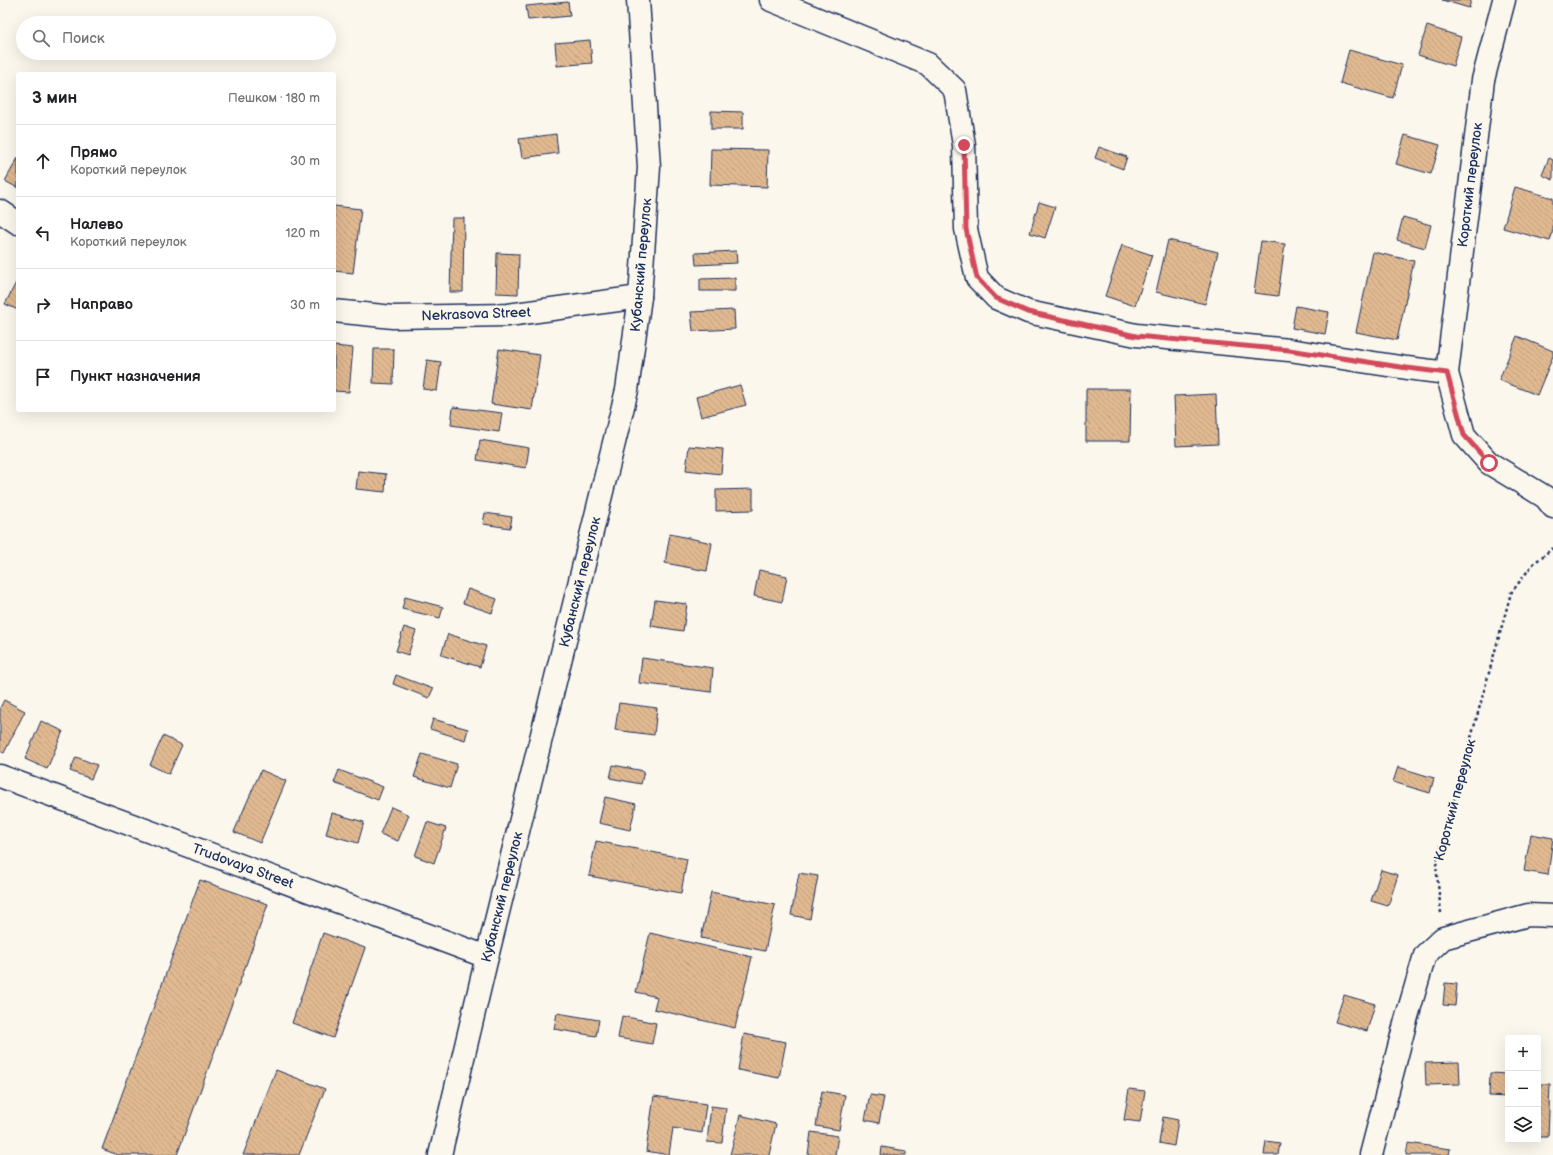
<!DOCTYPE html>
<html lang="ru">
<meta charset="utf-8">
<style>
:root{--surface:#fff;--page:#f2f2f2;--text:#202124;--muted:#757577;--line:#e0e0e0}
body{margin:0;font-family:"Balsamiq Sans",sans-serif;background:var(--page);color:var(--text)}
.controls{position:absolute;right:12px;bottom:12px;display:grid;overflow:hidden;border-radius:4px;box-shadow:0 4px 16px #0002}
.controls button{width:36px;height:36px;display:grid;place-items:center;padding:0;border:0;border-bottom:1px solid var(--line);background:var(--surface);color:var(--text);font:20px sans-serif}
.stop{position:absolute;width:12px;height:12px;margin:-9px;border:3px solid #d1495b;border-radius:50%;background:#fff}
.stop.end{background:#d1495b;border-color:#fff;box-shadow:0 1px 4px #0008}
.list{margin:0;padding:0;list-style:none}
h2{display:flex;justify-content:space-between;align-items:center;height:52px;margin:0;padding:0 16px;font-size:17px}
h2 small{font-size:13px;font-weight:400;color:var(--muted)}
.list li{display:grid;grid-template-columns:26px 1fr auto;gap:12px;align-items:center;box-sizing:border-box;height:72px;padding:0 16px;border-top:1px solid var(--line)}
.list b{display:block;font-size:15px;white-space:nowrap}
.list p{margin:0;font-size:13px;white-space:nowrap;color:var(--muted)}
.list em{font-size:13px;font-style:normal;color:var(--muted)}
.icon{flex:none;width:22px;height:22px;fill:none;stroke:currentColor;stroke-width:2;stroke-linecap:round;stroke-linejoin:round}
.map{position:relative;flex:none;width:1553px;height:1155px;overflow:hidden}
.search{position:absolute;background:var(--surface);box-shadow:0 4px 16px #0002;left:16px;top:16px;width:320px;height:44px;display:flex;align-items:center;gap:10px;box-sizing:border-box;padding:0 14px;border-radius:22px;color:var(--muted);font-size:15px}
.panel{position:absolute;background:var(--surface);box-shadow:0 4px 16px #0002;left:16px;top:72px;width:320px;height:340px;border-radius:4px}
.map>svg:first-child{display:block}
.building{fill:url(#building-back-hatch);stroke:#1b2f5e}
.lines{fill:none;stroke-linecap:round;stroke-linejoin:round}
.minor-casing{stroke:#1b2f5e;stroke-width:25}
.path{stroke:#1b2f5e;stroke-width:2.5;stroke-dasharray:3 3;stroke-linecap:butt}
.minor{stroke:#fbf7ec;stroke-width:22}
.route{stroke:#d1495b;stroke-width:5}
.labels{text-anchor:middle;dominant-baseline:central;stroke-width:4;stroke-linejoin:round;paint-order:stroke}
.street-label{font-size:14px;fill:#1b2f5e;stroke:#fbf7ec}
</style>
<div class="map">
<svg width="1553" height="1155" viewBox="0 0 1553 1155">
<defs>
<pattern id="building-back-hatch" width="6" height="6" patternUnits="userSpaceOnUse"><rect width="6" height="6" fill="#e1b991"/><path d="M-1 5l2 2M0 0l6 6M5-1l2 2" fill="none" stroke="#c09f7f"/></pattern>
</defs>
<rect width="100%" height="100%" fill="#fbf7ec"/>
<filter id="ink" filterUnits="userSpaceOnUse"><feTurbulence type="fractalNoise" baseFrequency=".025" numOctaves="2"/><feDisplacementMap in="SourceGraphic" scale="8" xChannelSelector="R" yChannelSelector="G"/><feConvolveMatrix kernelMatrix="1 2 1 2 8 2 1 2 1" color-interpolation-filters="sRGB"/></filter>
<g filter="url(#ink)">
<g class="building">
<path d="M1442,0h29l-2,8z"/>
<path d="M568,2l2,14 -42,4 -2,-14z"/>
<path d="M1427,26l34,11 -8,29 -35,-11z"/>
<path d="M590,40l2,23 -35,3 -2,-23z"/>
<path d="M1349,50l53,15 -9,33 -53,-15z"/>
<path d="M711,111l32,1v17h-32z"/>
<path d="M556,134l2,19 -36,5 -3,-19z"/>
<path d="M1405,135l35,10 -9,29 -35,-10z"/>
<path d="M1099,147l28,10 -4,12 -28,-11z"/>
<path d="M711,149l57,1 -1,37 -57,-2z"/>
<path d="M18,158v30l-13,-7z"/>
<path d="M1549,158l4,2v20l-11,-5z"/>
<path d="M1515,187l38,11v32l-3,11 -47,-13z"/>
<path d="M1039,202l16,5 -10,31 -15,-5z"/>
<path d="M334,206l27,3 -8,64 -19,-2z"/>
<path d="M1403,217l28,8 -6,23 -28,-8z"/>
<path d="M452,218h12l-1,74h-13z"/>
<path d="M1168,240l50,12 -13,52 -49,-12z"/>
<path d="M1261,241l24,3 -7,52 -24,-3z"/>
<path d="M1122,245l30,10 -17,51 -30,-10z"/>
<path d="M736,251l1,12 -41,2 -1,-12z"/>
<path d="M1373,252l41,9 -17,79 -41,-8z"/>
<path d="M497,253l22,1 -1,40 -22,-1z"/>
<path d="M735,278v13h-35v-12z"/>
<path d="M18,279v31l-13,-6z"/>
<path d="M1296,306l33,6 -4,22 -33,-6z"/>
<path d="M734,310l1,19 -42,2 -2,-19z"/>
<path d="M1517,336l36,15v5l-16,39 -38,-15z"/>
<path d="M334,346l19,2 -4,44 -15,-1z"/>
<path d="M374,349h20l-1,35 -20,-1z"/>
<path d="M499,349l41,6 -8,55 -41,-6z"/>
<path d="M427,360l14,2 -4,29 -14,-2z"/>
<path d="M740,385l6,20 -45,12 -5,-20z"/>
<path d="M1086,389h45l-1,52h-44z"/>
<path d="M1216,394l2,50 -42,2 -2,-50z"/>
<path d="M453,407l49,6 -3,19 -48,-7z"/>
<path d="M480,440l49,8 -3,20 -49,-8z"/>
<path d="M689,446l34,3 -2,25 -35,-4z"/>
<path d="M358,471l28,3 -1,18 -29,-3z"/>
<path d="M753,489v21l-37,1v-21z"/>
<path d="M485,513l27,4 -2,11 -27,-4z"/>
<path d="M670,534l42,9 -5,28 -42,-8z"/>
<path d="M759,570l28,6 -5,26 -28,-6z"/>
<path d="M468,589l29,10 -5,14 -29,-10z"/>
<path d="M405,597l38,10 -3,11 -38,-9z"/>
<path d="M655,600l32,4 -4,27 -32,-5z"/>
<path d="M404,627l12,4 -8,24 -12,-4z"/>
<path d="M448,634l38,12 -6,21 -39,-12z"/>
<path d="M642,658l71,10 -2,24 -72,-9z"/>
<path d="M396,675l37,14 -4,9 -36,-14z"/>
<path d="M4,700l21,11 -21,42 -4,-2v-43z"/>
<path d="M619,703l38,5 -3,27 -39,-5z"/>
<path d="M433,719l35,10 -3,11 -35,-11z"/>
<path d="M41,721l22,10 -16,38 -22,-10z"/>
<path d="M163,736l19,9 -13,29 -19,-9z"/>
<path d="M422,754l35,10 -7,24 -36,-11z"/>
<path d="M76,757l21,8 -6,14 -21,-8z"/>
<path d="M613,765l31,6 -3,13 -31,-6z"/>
<path d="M1398,767l36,11 -4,15 -37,-11z"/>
<path d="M261,770l25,11 -26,62 -26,-11z"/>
<path d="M339,770l44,17 -5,13 -44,-17z"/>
<path d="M605,797l31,7 -6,26 -31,-7z"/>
<path d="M391,807l18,8 -11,26 -18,-7z"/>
<path d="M332,813l32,9 -6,21 -32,-9z"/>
<path d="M427,822l19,6 -12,35 -19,-7z"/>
<path d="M1531,834l22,4 -5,37 -24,-4z"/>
<path d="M596,841l91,18 -6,34 -92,-17z"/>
<path d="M1381,870l17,5 -10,31 -17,-5z"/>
<path d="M799,873l19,3 -8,43 -19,-4z"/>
<path d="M200,880l68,24 -91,251h-59l-16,-6z"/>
<path d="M711,892l64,13 -10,46 -64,-13z"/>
<path d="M323,933l42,15 -32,90 -41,-15z"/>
<path d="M650,933l102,24 -17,71 -81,-19 3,-12 -21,-5z"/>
<path d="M1445,983l12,1 -2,22 -12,-1z"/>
<path d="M1344,995l31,9 -8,27 -32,-9z"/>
<path d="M557,1013l42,7 -3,16 -42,-7z"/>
<path d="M622,1016l34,7 -4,21 -34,-6z"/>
<path d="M744,1034l42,8 -7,36 -41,-8z"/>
<path d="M1459,1062l1,22 -34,1 -1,-22z"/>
<path d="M276,1070l49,19 -26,66h-56z"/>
<path d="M1490,1073l18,1 -1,23 -18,-1z"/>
<path d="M1538,1084h12l-2,53h-10z"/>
<path d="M1129,1089l16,2 -5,31 -16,-2z"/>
<path d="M822,1091l23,4 -6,35 -23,-4z"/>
<path d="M870,1095l14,2 -5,26 -14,-3z"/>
<path d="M654,1096l52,8 -4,29 -29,-5 -4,27 -23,-4z"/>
<path d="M711,1106l15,2 -4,35 -15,-1z"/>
<path d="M740,1115l36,9 -7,31h-39z"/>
<path d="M1163,1117l15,3 -4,26 -15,-3z"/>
<path d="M811,1132l27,4 -3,19h-27z"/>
<path d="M1266,1141l14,2 -2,12h-14z"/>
<path d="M1408,1143l42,6 -1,6h-43z"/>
<path d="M882,1147l24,4v4h-25z"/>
</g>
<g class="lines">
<defs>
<g id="minor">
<path d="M771,0l157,64 27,26 9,55 2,84 11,49 19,20 32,14 108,23 153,15 118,18 40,5"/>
<path d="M1504,0l-21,80 -36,293 17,62 25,28 56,34 8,10"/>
<path d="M0,211l18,12"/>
<path d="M334,311l59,6 115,-2 132,-18"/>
<path d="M0,776l487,181"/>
<path d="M440,1155l47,-198 140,-567 13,-93 9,-130 -11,-167"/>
<path d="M1371,1155l35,-135 19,-65 18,-17 85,-23 25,1"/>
</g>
</defs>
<use href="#minor" class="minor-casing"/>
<path class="path" d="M1441,913l-5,-48 75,-272 22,-29 20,-16"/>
<use href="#minor" class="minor"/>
</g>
</g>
<g class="lines" filter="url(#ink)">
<path class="route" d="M964,145l2,84 11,49 19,20 32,14 108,24 153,14 118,18 40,5 17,62 25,28"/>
</g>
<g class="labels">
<g class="street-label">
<text transform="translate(1470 185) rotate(-83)">Короткий переулок</text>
<text transform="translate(641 265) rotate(-85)">Кубанский переулок</text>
<text transform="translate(476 314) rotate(-2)">Nekrasova Street</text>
<text transform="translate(580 582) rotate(-76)">Кубанский переулок</text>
<text transform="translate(1455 800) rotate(-75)">Короткий переулок</text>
<text transform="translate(243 866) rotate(20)">Trudovaya Street</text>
<text transform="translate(502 897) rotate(-76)">Кубанский переулок</text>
</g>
</g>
</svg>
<div class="controls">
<button>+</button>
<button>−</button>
<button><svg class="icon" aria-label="layers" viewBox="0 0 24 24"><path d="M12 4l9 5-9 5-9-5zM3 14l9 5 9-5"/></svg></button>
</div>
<div class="stop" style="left:1489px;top:463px"></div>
<div class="stop end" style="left:964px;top:145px"></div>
<div class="search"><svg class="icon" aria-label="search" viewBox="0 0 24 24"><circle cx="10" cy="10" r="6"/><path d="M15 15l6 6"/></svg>Поиск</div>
<section class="panel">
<h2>3 мин<small>Пешком · 180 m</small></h2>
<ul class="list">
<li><svg class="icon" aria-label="ahead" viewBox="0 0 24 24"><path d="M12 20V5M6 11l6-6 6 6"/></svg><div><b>Прямо</b><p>Короткий переулок</p></div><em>30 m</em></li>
<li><svg class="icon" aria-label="left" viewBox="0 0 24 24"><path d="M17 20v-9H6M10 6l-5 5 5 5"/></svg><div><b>Налево</b><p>Короткий переулок</p></div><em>120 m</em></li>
<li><svg class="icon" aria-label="right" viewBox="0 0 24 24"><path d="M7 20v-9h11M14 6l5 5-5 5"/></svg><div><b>Направо</b></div><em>30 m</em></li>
<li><svg class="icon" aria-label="arrive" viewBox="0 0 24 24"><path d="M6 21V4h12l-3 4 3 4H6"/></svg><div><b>Пункт назначения</b></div></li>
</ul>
</section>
</div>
